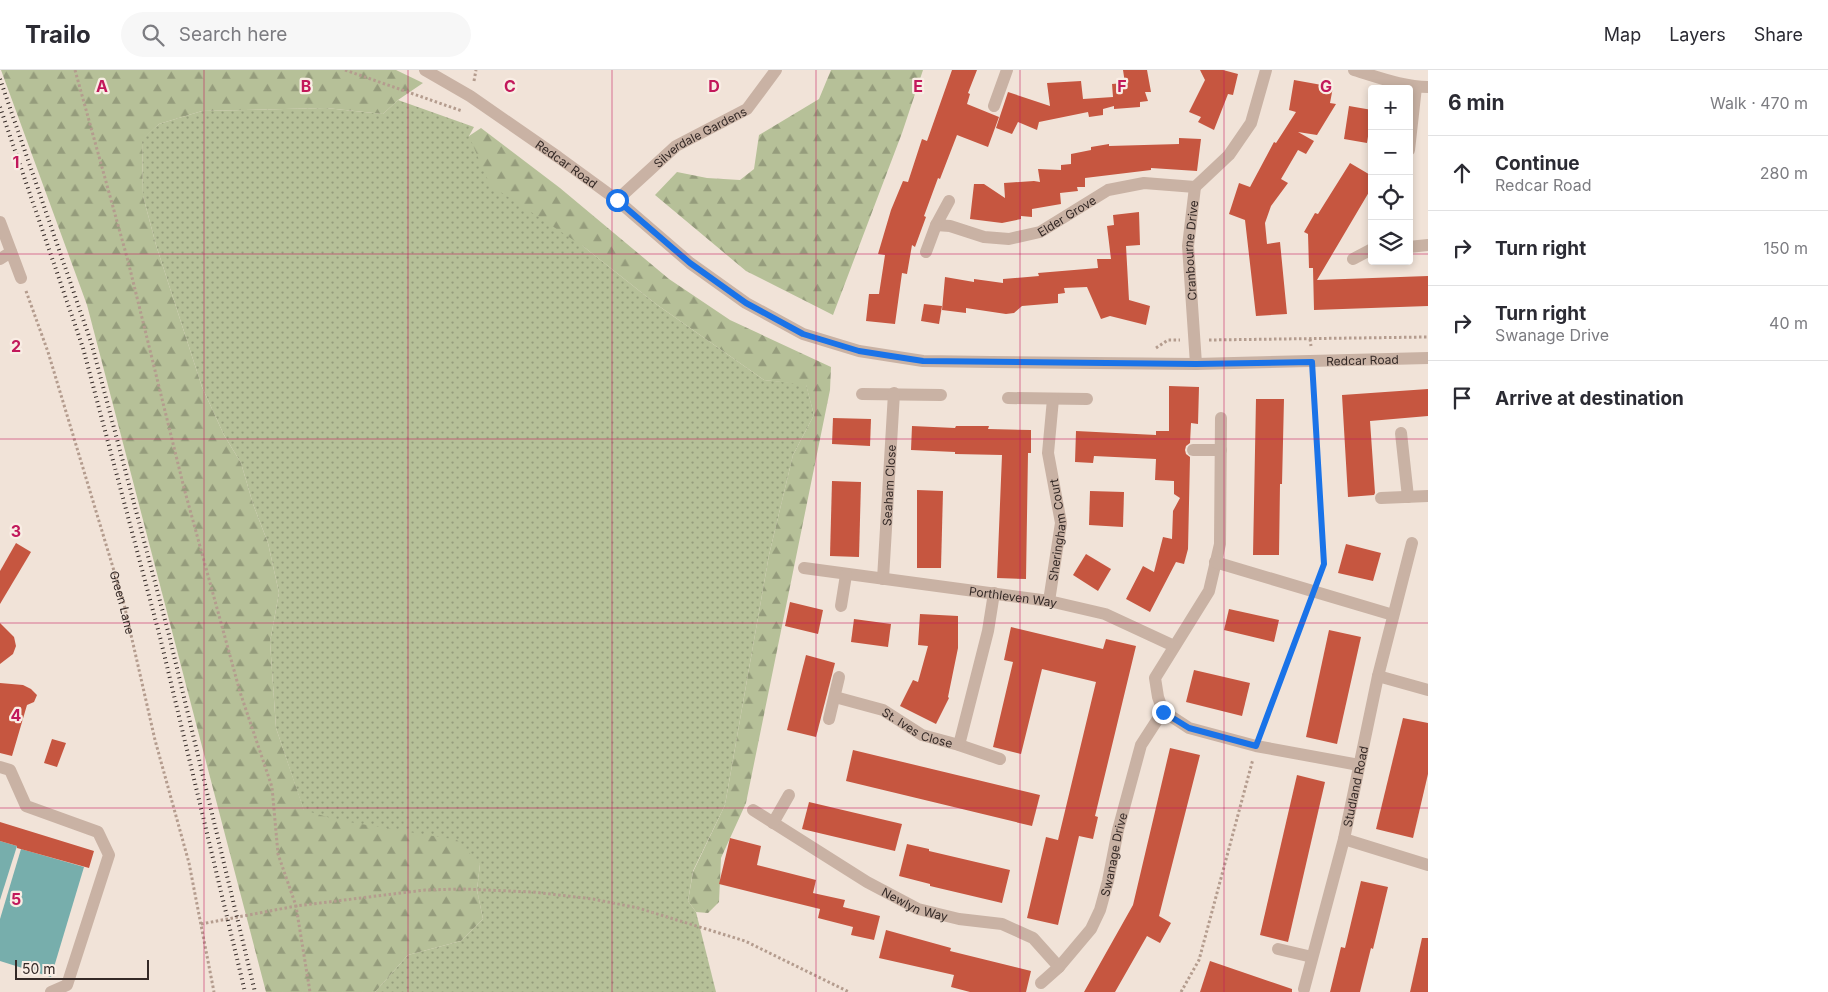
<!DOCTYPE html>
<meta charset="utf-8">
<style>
:root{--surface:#fff;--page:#f7f7f7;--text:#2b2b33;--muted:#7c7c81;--line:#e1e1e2}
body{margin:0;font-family:Inter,sans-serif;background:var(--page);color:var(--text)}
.controls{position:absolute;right:15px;top:15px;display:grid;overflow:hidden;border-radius:5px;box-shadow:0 2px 8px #0003}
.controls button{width:45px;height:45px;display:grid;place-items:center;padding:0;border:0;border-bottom:1px solid var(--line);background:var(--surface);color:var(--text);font:25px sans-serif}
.scale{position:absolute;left:15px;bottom:12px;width:134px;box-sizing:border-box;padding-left:5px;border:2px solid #342926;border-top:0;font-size:14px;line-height:18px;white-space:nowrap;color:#342926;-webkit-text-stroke:4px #f9ede4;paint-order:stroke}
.stop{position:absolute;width:15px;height:15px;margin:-11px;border:4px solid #1a73e8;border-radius:50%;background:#fff}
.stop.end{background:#1a73e8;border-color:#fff;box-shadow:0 1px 5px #0008}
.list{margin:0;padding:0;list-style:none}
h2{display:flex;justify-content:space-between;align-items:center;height:65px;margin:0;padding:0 20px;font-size:21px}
h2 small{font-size:16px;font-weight:400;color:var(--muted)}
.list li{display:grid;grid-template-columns:32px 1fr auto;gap:15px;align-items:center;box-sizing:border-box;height:75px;padding:0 20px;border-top:1px solid var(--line)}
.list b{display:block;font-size:19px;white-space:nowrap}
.list p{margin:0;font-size:16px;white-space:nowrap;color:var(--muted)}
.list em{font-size:16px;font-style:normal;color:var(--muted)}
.icon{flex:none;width:28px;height:28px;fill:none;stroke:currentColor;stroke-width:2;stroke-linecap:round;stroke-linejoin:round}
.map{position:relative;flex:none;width:1428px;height:922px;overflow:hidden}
header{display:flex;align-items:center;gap:30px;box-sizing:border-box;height:70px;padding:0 25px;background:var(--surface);border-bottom:1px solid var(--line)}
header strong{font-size:24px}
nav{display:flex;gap:28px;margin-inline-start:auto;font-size:18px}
.search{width:350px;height:45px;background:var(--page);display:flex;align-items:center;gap:12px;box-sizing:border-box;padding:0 18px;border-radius:28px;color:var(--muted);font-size:19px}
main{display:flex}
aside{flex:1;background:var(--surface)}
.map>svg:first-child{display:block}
.green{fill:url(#green-dots)}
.forest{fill:url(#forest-firs)}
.water{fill:#77aeac}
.building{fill:#c65640}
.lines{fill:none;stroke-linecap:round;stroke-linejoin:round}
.path{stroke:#b49c8e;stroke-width:3;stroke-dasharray:2.5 2.5;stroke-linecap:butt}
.minor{stroke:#c9b2a4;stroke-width:12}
.rail{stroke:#342926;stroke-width:4;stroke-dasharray:1 4;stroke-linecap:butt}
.route{stroke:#1a73e8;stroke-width:6}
.grid{fill:none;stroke:#c2185b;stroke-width:1;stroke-opacity:0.55}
.labels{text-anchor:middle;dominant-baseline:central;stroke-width:4.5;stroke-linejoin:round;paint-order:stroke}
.street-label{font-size:12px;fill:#342926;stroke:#f9ede4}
.grid-label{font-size:16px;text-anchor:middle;font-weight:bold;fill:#c2185b;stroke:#f9ede4;stroke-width:4.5;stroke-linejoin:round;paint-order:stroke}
</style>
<header>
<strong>Trailo</strong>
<div class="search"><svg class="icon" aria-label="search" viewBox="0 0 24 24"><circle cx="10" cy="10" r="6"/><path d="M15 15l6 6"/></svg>Search here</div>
<nav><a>Map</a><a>Layers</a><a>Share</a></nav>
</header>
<main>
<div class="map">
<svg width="1428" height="922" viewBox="0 0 1428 922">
<defs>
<pattern id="green-dots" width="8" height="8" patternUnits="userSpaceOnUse" patternTransform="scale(1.25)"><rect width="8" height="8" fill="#b6c098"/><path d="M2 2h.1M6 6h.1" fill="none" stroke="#959c7c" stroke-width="1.8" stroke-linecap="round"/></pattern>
<pattern id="forest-firs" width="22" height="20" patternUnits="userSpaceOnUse" patternTransform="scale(1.25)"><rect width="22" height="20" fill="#b6c098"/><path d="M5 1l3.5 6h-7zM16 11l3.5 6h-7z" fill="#959c7c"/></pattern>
</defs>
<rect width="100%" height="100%" fill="#f1e3d8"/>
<path class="green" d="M398,30l76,27 -5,9 115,111 72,57 108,76 42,4 8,31 -21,40 -24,100 -44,250 -32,66 -5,30 8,11 20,80h-341l33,-37 53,-14 22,-22 -6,-29 3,-26 -176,-53 -28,-83 -6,-86 9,-49 -11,-50 -15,-39 -12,-41 -17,-28 -22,-48 -46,-142 -13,-49 -1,-57 17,-15 43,-13 124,-3 57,6z"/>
<g class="forest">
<path d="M1,0h395l27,13 -25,17 -15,14 -57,-6 -124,3 -43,13 -17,16 1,56 13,49 46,142 22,48 17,28 12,41 15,39 11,50 -9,49 6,86 28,82 33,10 120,20 23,24 -3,26 6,29 -22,22 -53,14 -33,37h-109l-179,-687z"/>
<path d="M831,0h92l-21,63 -69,182 -87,-44 -91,-76 22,-23 30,6 33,2 14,-11 5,-34 60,-36z"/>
<path d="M481,58l79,60 109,91 61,41 101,47 -1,23 -84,413 -25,55 -2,44 -11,11 -12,-1 -8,-11 5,-29 32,-67 44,-250 24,-100 21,-40 -8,-30 -42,-5 -108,-76 -72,-57 -94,-62 -21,-49z"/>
</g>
<g class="water">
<path d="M0,771l17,5 -17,54z"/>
<path d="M21,779l63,18 -33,110 -51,-16v-42z"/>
</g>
<g class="building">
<path d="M952,0h25l-9,23 2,1 -3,10 32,13 -11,30 -31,-12 -17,44 -2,-1 -14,38 2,1 -11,30 -3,-2 -5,29 -5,-1 -7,51 -29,-3 3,-27h10l6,-39 -7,-1 13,-44 12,-29 5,1 14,-43 5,2z"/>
<path d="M1123,0h24l4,22h-6l3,9 -8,1v5l-26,2v-3l-11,3v6l-14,2 -1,-5 -49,10 -2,8 -19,-8 -6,12 -16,-6 12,-36 42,14 -3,-23 34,-2 2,18 30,-2 -1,-13 13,-1z"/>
<path d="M1200,0h23l15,4 -5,21 -5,-1 -14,36 -16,-8 3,-5 -12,-5 16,-32z"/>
<path d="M1294,10l39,7 -3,16 6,1 -19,31 -19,-3 16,9 -8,13 -8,-4 -17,29 7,4 -17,23 -6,17 2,21 13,-2 7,72 -31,2 -11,-96 -16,-6 10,-31 11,4 24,-45 2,1 20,-31 -7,-2z"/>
<path d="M1349,36l23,4 -5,33 -23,-4z"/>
<path d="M1179,68l22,1 -4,32 -46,-3v2l-66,8v9h-8l1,4 -18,2 1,11 -29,5v8l-11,-1v3l-19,4 -32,-4 4,-35h10l21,14 -1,-15 30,-2 6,1 -2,-13 23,1v-5l10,-1v-10l20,-4v-3l18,-3v2l70,-2z"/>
<path d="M1350,93l22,13v11l-55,93 111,-4v30l-114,4 -1,-42h-4l-1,-34 -4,-2 11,-19 3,1z"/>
<path d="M1139,142l1,33 -14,1 3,54 21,6 -4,19 -36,-9 -9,3 -14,-32 -23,1 1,5 -7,1v9l-36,3 -8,7 -8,1 -40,-6v5l-24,-3 3,-33 29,5v-3l29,4v-4l36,-3 -1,-3 60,-5 -1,-9h14l-4,-33 7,-1 -1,-10z"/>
<path d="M924,234l18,2 -3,18 -18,-3z"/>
<path d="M1169,316l30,1 -1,37 -7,-1 -1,20 -4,3 -1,4 1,4 4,3 -2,92 -4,15 -8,-2 -26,50 -24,-13 17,-33 11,6 9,-35 9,2 1,-28 7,-13 -6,-4v-13l-19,-1 1,-21 -62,-3 -1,7 -18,-1 1,-31 80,4v-4h13z"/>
<path d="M1428,319v27l-58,5 5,72 -1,2 -26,2 -6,-102z"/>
<path d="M1256,329h28l-2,85h-2l-1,71h-26z"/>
<path d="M833,348l38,1 -1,27 -38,-2z"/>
<path d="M912,356l43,2 1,-2h33l-1,3 43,1v23h-3l-2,126 -29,-1 5,-123 -47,-1v-2l-44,-2z"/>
<path d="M832,411l29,1 -2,75 -29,-1z"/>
<path d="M917,420l26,1 -2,77h-24z"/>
<path d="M1090,421l34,1 -1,35 -34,-2z"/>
<path d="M16,473l15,9 -31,52v-33z"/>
<path d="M1346,474l35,9 -8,28 -35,-8z"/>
<path d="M1086,484l25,15 -13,22 -25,-16z"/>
<path d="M790,532l33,8 -5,24 -33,-8z"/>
<path d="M1229,539l50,11 -5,22 -50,-12z"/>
<path d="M920,544l38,2v32l-10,49 1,1 -13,26 -36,-18 13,-26 5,2 10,-36 -10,-1z"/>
<path d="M854,549l37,5 -3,23 -37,-5z"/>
<path d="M0,553l14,14 2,9 -3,8 -13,10z"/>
<path d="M1011,557l92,22 3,-10 30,7 -41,170 3,1 -5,22 -14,-3 -21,89 -31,-7 19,-81 12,3 38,-158 -54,-13 -21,85 -28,-7 20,-85 -9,-2z"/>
<path d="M1329,560l32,7 -24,107 -31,-7z"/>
<path d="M806,585l29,8 -19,74 -29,-7z"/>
<path d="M1194,600l56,13 -8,33 -56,-14z"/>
<path d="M0,613l23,2 8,4 6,6 -3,7 -7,3 -15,51 -12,-3z"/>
<path d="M1403,648l25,5v51l-15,64 -37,-9z"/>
<path d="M52,669l14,4 -9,24 -13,-4z"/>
<path d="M1170,678l30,7 -41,161 12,7 -11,20 -13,-7 -32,56h-31l49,-87z"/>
<path d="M853,680l187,45 -8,31 -186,-45z"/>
<path d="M1297,705l28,7 -37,160 -28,-7z"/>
<path d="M809,732l93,22 -7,27 -93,-22z"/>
<path d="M0,752l94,29 -5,17 -72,-20v-2l-17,-5z"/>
<path d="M730,768l31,8 -4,19 59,15 -3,13 32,7 -2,7 37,9 -6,24 -23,-5 2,-8 -35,-9 2,-9 -101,-25z"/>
<path d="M907,774l22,5v2l81,19 -8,33 -72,-17v-2l-31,-8z"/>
<path d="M1361,811l27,6 -15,62 -2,-1 -11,44h-30l11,-45 4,1z"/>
<path d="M886,860l65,18 -1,3 81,20 -5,21h-56l-19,-5 3,-12 -75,-17z"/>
<path d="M1422,868h6v54h-18z"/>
<path d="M1210,891l82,28v3h-92z"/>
</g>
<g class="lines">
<g class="path">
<path d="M75,0l53,191 56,227 56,204 32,95 6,67 18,52 14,86"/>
<path d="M345,0l117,41"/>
<path d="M474,11l2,-11"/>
<path id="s1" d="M26,221l22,61 76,252 31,136 34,123 25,129"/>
<path d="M1310,269l1,7"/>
<path d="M1209,270l219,-3"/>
<path d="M1156,278l12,-8h12"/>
<path d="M1313,305l10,189 -4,13"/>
<path d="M1261,662l48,-128"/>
<path d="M201,854l95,-18 129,-16 37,-1 71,3 60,7 45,9 107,33 104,51"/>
<path d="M1181,922l18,-32 54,-201"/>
</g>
<g class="minor">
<path id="s2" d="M425,0l45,26 88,61 59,43 73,63 56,40 57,31 56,17 64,10 68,1 205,2 232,-6"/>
<path d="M1354,0c24,7 49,17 74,17"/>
<path d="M994,36l13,-36"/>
<path d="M1409,80l7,-63"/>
<path id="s3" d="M617,130l59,-54 71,-37 29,-39"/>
<path id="s4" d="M949,131l-13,24 14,1 34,11 25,2 31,-7 68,-42 36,-7 51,4"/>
<path d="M0,152l21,56"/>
<path d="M1409,177l19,-2"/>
<path d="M926,182l10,-27"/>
<path d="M0,189l11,-7"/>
<path d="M1353,189l19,-10"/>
<path id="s5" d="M1196,294l-8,-118 7,-59 34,-32 22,-32 15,-53"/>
<path d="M862,324l79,1"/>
<path d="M1008,328l79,1"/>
<path d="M1221,348l-1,126 -11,47 -54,87 3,19 5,14 26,17 67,18 103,19"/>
<path d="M1401,363l7,64"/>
<path d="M1193,380h28"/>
<path d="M1381,428l47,-2"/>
<path d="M1215,492l178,53"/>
<path id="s6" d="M804,498l245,33 56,13 69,32"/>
<path id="s7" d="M883,509l11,-186"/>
<path id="s8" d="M1049,531l12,-78 -13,-70 5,-54"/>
<path d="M841,536l5,-31"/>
<path d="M1378,606l50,14"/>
<path id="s9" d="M835,627l48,13 39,25 37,10 41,14"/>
<path d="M829,649l10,-42"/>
<path d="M959,675l29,-114 6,-38"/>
<path d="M0,697l10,3 16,36 72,26 11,23 -42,130 -16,7"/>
<path id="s10" d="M753,740l114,72 51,27 41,10 43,5 31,14 26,29"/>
<path d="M773,753l16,-28"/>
<path d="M1344,769l84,26"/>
<path d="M1278,879l34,8"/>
<path id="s11" d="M1041,913l18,-16 32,-38 9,-19 8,-29 10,-51 23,-85 22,-34"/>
<path id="s12" d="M1304,919l40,-150 34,-163 34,-133"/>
</g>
<g class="rail">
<path d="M0,9l92,266 77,290 86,357"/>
<path d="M0,37l83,241 77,289 85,355"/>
</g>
</g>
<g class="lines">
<path class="route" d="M617,130l73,63 56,40 57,31 56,17 64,10 273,3 116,-2 12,202 -68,182 -67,-18 -26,-16"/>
</g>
<path class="grid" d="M204,0v922M408,0v922M612,0v922M816,0v922M1020,0v922M1224,0v922M0,184h1372M1409,184h19M0,369h1428M0,553h1428M0,738h1428"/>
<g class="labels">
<g class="street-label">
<text stroke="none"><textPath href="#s3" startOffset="105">Silverdale Gardens</textPath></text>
<text stroke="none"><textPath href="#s2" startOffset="170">Redcar Road</textPath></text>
<text stroke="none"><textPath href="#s4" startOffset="165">Elder Grove</textPath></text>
<text stroke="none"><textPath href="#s5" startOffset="114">Cranbourne Drive</textPath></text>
<text stroke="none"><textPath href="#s2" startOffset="1025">Redcar Road</textPath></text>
<text stroke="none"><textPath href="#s7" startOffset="94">Seaham Close</textPath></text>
<text stroke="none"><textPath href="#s8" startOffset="72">Sheringham Court</textPath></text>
<text stroke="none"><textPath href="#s6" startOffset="211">Porthleven Way</textPath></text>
<text stroke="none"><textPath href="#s1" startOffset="326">Green Lane</textPath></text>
<text stroke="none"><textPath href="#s9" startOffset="89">St. Ives Close</textPath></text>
<text stroke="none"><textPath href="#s12" startOffset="209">Studland Road</textPath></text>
<text stroke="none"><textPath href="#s11" startOffset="152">Swanage Drive</textPath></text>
<text stroke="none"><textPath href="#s10" startOffset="188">Newlyn Way</textPath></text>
</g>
</g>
<g class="grid-label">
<text x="102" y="22">A</text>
<text x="306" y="22">B</text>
<text x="510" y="22">C</text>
<text x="714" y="22">D</text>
<text x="918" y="22">E</text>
<text x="1122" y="22">F</text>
<text x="1326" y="22">G</text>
<text x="16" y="98">1</text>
<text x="16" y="282">2</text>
<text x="16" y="467">3</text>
<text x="16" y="651">4</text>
<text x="16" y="835">5</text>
</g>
</svg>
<div class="controls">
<button>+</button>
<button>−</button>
<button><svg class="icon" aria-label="locate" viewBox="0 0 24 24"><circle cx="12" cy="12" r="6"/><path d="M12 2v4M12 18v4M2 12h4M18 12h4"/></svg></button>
<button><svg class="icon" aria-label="layers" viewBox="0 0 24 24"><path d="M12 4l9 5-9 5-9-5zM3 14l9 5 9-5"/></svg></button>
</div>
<div class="scale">50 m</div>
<div class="stop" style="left:617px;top:130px"></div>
<div class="stop end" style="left:1163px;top:642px"></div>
</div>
<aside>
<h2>6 min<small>Walk · 470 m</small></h2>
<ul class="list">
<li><svg class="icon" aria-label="ahead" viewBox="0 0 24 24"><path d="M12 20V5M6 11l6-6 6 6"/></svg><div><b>Continue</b><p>Redcar Road</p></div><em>280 m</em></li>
<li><svg class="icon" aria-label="right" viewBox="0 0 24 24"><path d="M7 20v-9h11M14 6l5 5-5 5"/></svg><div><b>Turn right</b></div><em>150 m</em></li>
<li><svg class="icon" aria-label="right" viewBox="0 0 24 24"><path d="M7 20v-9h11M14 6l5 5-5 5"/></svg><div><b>Turn right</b><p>Swanage Drive</p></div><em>40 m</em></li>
<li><svg class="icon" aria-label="arrive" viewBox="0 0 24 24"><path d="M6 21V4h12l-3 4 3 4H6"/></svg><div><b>Arrive at destination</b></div></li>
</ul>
</aside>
</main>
